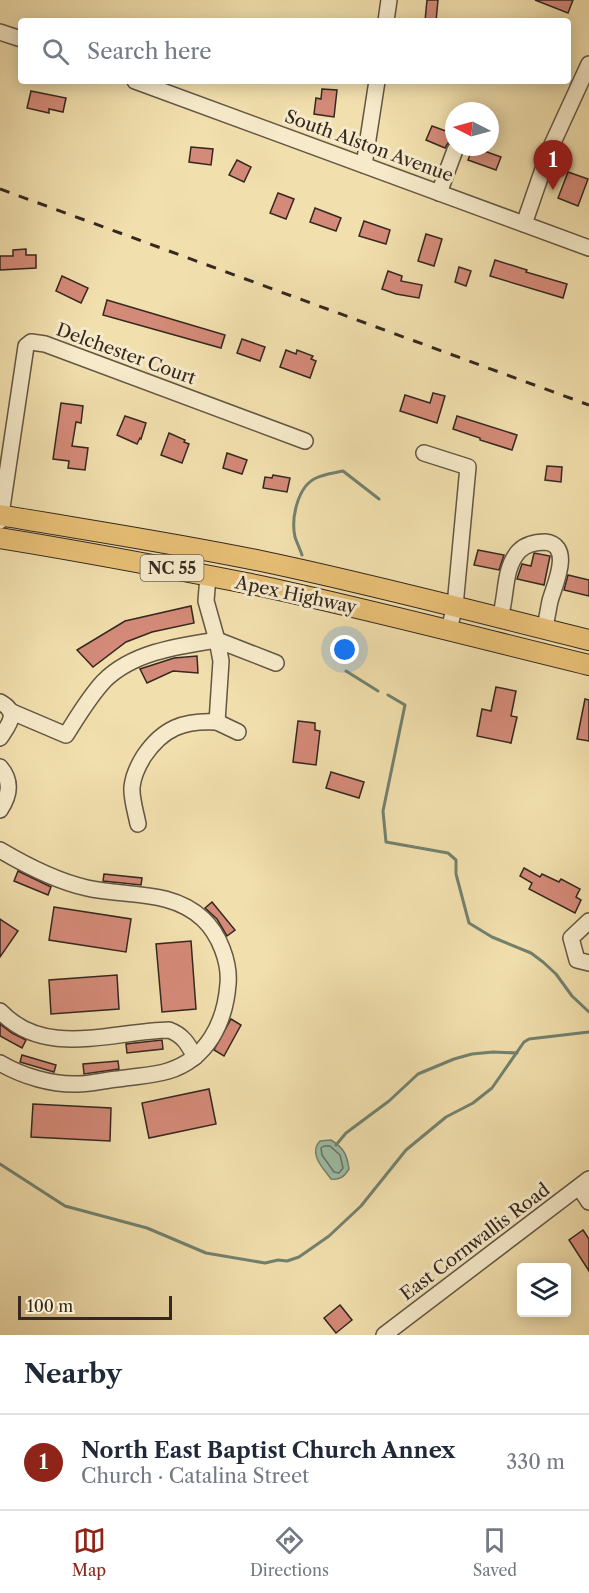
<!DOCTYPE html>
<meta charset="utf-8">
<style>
:root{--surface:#fff;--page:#f2f2f3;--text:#1f2937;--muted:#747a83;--line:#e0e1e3;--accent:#8f2418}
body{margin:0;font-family:"Libre Caslon Text",serif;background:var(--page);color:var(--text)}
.controls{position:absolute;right:18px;bottom:18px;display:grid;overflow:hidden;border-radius:6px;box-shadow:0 3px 15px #0003}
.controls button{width:54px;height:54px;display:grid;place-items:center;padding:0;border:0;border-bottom:2px solid var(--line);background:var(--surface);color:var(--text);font:30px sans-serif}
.compass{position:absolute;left:445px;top:102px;width:54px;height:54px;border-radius:50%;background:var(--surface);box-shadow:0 3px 15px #0003;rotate:276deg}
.scale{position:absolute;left:18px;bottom:15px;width:154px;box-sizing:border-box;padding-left:6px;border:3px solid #342820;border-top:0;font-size:16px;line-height:21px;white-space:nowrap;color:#342820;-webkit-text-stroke:4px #f6eaca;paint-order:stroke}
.you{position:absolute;left:345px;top:650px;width:21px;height:21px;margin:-15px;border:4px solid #fff;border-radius:50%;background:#1a73e8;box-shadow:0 0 0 9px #1a73e833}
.badge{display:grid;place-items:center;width:39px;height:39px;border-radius:50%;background:var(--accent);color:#fff;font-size:20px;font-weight:700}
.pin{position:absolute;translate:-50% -50px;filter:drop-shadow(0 2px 3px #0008)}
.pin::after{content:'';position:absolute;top:32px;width:21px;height:18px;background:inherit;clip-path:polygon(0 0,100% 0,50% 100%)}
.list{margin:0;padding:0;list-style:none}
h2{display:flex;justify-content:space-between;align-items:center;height:78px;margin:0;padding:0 24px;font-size:26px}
h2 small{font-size:20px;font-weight:400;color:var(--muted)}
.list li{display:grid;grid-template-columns:39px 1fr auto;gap:18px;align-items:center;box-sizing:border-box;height:96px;padding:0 24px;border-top:2px solid var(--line)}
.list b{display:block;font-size:22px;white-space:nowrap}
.list p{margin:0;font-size:20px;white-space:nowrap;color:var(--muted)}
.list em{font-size:20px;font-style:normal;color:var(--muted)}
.icon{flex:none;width:33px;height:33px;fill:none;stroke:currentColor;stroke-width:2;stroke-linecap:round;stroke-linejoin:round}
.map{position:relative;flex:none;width:589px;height:1335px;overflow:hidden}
.search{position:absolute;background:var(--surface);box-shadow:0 3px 15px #0003;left:18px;right:18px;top:18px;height:66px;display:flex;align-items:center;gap:15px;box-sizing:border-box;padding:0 21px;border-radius:6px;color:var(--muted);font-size:22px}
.sheet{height:174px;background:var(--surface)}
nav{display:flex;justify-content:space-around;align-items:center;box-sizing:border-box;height:84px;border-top:2px solid var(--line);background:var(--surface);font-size:16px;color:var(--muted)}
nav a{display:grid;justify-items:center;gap:3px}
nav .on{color:var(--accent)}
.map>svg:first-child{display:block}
.water{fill:#9cbda4;stroke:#72816f;stroke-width:1.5}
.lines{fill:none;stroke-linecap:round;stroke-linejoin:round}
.shore{stroke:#687262;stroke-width:1.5}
.stream{stroke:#72816f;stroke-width:3}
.building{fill:#d48a78;stroke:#342820;stroke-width:1.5}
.minor-casing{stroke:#635643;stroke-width:18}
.major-casing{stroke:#342820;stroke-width:22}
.minor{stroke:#f6eaca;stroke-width:15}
.major{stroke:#e8c076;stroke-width:20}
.rail{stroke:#342820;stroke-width:3;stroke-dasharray:10 10;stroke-linecap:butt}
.labels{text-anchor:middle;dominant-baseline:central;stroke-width:6;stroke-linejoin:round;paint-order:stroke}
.shield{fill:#f6eaca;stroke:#6e6253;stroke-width:1.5}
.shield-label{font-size:16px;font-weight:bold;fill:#342820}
.street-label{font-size:18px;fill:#342820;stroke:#f6eaca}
</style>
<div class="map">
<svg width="589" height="1335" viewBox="0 0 589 1335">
<rect width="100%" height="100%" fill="#f1dfad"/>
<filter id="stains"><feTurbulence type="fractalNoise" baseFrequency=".00333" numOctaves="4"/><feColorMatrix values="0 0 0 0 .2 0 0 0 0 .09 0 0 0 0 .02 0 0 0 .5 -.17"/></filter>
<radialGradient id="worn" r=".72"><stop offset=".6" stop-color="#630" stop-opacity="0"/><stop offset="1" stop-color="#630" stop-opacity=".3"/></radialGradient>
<path class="water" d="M331,1140c13,8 16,15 18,29 -5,8 -9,11 -18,10 -8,-11 -23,-26 -11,-38z"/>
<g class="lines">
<path class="shore" d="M324,1146h6l10,9 3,13 -4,5 -5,-1 -12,-17 -1,-7z"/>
<g class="stream">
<path d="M302,555c-2,-6 -5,-12 -7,-18 -4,-18 2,-50 21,-59 8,-4 18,-5 27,-7l36,28"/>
<path d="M346,671l32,20"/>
<path d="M388,695l17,10 -22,106 3,31 62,11 8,7v14l13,49 23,14 39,16 12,9 13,12 16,22 17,16"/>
<path d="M336,1145l10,-12 43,-32 29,-27 36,-15 18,-5 21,-2 24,1"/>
<path d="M0,1164l65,42 82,22 59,25 59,10 13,-3 9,1 12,-4 30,-21 32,-30 45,-56 40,-33 27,-14 19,-15 32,-46 5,-3 60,-7"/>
</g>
</g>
<g class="building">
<path d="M427,0h11l-2,21h-11z"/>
<path d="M535,0h38l-5,13z"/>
<path d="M322,89l15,1 -3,27 -20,-3 2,-16 5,1z"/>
<path d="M31,91l35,7 -3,14 -14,-3v4l-22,-5z"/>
<path d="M432,126l22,8 -1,6 -5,3 -3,5 -19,-8z"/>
<path d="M191,147l22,2 -2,16 -22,-3z"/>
<path d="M473,147l28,10 -5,13 -28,-10z"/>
<path d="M237,160l14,7 -7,15 -15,-7z"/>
<path d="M568,172l20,7 -10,27 -20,-8z"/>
<path d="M278,193l16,6 -8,20 -16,-6z"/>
<path d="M315,208l26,10 -5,13 -26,-9z"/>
<path d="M364,221l26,9 -4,14 -27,-8z"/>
<path d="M426,234l16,5 -8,27 -16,-5z"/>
<path d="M26,249v6h10v13l-36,2v-14h13v-6z"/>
<path d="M495,260l32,10 -1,2 41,12 -4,14 -73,-22z"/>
<path d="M459,267l12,4 -5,15 -11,-4z"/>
<path d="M388,271l14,5 -1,5 21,4 -3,13 -23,-4 -14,-5z"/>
<path d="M62,276l26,12 -7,15 -25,-12z"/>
<path d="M107,300l118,35 -4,13 -118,-33z"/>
<path d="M242,339l23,8 -5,14 -23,-8z"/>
<path d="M286,350l10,4 1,-4 16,6 -2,3 5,2 -6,17 -30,-11z"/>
<path d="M433,393l12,3 -8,27 -37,-12 5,-16 25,8z"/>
<path d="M61,403l22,3 -2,17 -5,-1 -4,24 16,2 -3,22 -17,-2 1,-7 -16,-2z"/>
<path d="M125,416l21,7 -5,16 -1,-1 -3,6 -20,-9z"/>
<path d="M457,416l60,19 -5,15 -32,-10v-2l-27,-9z"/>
<path d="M169,433l16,7 -1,2 5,2 -7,19 -21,-8z"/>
<path d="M227,453l20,7 -5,14 -19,-6z"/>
<path d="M547,466l15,1 -1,15 -16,-2z"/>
<path d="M273,475l17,3 -3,14 -24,-4 2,-11 7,1z"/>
<path d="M478,550l26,5 -5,15 -25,-5z"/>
<path d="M534,553l16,3 -6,29 -27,-6 5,-15 9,2z"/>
<path d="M568,575l21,5v16l-25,-6z"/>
<path d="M191,606l3,17 -42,9 -26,10 -33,25 -16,-17 48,-29z"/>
<path d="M197,656l1,17 -25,-2 -26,12 -7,-14 34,-11z"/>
<path d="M496,687l20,4 -5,25 6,1 -6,26 -34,-7 5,-27 9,2z"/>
<path d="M585,699l4,1v41l-12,-2z"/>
<path d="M298,721l17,2v7l5,1 -4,34 -23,-3z"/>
<path d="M331,772l33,10 -5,16 -33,-10z"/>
<path d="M524,868l16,9 2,-3 17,8 2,-3 19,10 -4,8 5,3 -6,13 -46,-24 3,-6 -12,-7z"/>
<path d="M18,871l33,16 -3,8 -34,-14z"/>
<path d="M104,874l38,4 -1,7 -38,-4z"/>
<path d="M212,902l23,28 -8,6 -10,-17 -12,-11z"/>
<path d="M54,907l77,12 -5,33 -77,-12z"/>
<path d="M0,919l18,12 -18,26z"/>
<path d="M191,941l5,68 -34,3 -6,-68z"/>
<path d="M117,975l2,34 -68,5 -2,-34z"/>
<path d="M231,1019l10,6 -17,31 -10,-6z"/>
<path d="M0,1024l12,9 14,7 -4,8 -22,-12z"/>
<path d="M162,1040l1,9 -36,4 -1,-9z"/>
<path d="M22,1055l34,10 -2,7 -34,-10z"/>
<path d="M118,1061l1,8 -35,5 -1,-10z"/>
<path d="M209,1089l7,35 -67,14 -7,-35z"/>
<path d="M33,1104l78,4 -1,33 -79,-4z"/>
<path d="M583,1230l6,9v32l-20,-31z"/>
<path d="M340,1305l12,15 -16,13 -12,-15z"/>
</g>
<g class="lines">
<defs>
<g id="minor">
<path d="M386,21l3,-21"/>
<path d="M0,32l21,7"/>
<path d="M135,81l454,167"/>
<path d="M364,165l13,-84"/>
<path d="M439,193l16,-43"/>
<path d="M524,224l26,-75 39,-85"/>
<path d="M424,453l44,14 -13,139 -6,23"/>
<path d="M0,521l25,-168 1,-7 5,-4 14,2 260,97"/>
<path d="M500,617c7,-20 3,-49 19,-66 7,-7 17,-9 26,-9 29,3 9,44 5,59 -2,9 -3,19 -6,28"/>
<path d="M0,702c20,11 9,22 0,36"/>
<path d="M12,712l54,23c12,-19 23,-38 38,-54 29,-29 75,-35 113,-41l-11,-39 2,-25"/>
<path d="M217,722l21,10"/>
<path d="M0,767c12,14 10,28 0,43"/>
<path d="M138,824c-2,-11 -7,-26 -6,-37 1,-10 7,-23 12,-31 19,-28 40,-36 73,-34l4,-61 -4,-21 59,23"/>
<path d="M0,850c27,16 56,31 87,38 39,9 84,1 116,31 16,15 27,43 25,65 -3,39 -21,75 -60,87 -16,5 -34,5 -50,8 -13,1 -27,5 -40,5 -26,1 -56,-8 -78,-21"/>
<path d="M589,921l-18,17 6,22 12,3"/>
<path d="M0,1011c45,48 112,20 169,19 14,5 19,14 26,27"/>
<path d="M579,1187l10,15"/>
<path d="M384,1335l205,-156"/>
</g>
<g id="major">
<path d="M0,515c87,15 174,28 261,46 110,23 219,52 328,79"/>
<path d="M0,538c86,14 171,30 256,47 112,24 222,53 333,80"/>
</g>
</defs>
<use href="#minor" class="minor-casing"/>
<use href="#major" class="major-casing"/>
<use href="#minor" class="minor"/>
<use href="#major" class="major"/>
<path class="rail" d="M0,189l589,216"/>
</g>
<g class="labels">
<rect class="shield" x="140.5" y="555" width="63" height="26" rx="4.5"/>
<g class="shield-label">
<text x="172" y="568">NC 55</text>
</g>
<g class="street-label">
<text transform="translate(369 146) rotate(20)">South Alston Avenue</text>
<text transform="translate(126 354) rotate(20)">Delchester Court</text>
<text transform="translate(296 595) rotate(12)">Apex Highway</text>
<text transform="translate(475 1242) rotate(-37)">East Cornwallis Road</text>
</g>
</g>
<rect width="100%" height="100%" filter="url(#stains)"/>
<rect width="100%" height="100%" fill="url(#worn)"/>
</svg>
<div class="controls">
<button><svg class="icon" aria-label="layers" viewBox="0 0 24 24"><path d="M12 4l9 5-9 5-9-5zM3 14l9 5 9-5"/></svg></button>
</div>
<svg class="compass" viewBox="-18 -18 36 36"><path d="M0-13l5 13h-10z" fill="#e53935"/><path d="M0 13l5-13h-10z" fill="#747a83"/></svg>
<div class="scale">100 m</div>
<div class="you"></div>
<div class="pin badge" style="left:553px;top:190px">1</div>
<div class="search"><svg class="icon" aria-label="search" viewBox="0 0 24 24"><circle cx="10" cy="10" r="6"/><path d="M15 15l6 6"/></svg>Search here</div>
</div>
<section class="sheet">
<h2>Nearby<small></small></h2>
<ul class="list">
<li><span class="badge">1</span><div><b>North East Baptist Church Annex</b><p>Church · Catalina Street</p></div><em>330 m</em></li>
</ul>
</section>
<nav>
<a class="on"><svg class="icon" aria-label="map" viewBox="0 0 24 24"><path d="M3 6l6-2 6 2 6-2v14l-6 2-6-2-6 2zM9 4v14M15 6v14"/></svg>Map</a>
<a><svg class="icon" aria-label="directions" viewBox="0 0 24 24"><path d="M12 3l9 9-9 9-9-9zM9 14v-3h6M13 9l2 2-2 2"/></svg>Directions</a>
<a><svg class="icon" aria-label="saved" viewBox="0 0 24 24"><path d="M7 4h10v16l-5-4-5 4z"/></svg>Saved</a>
</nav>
